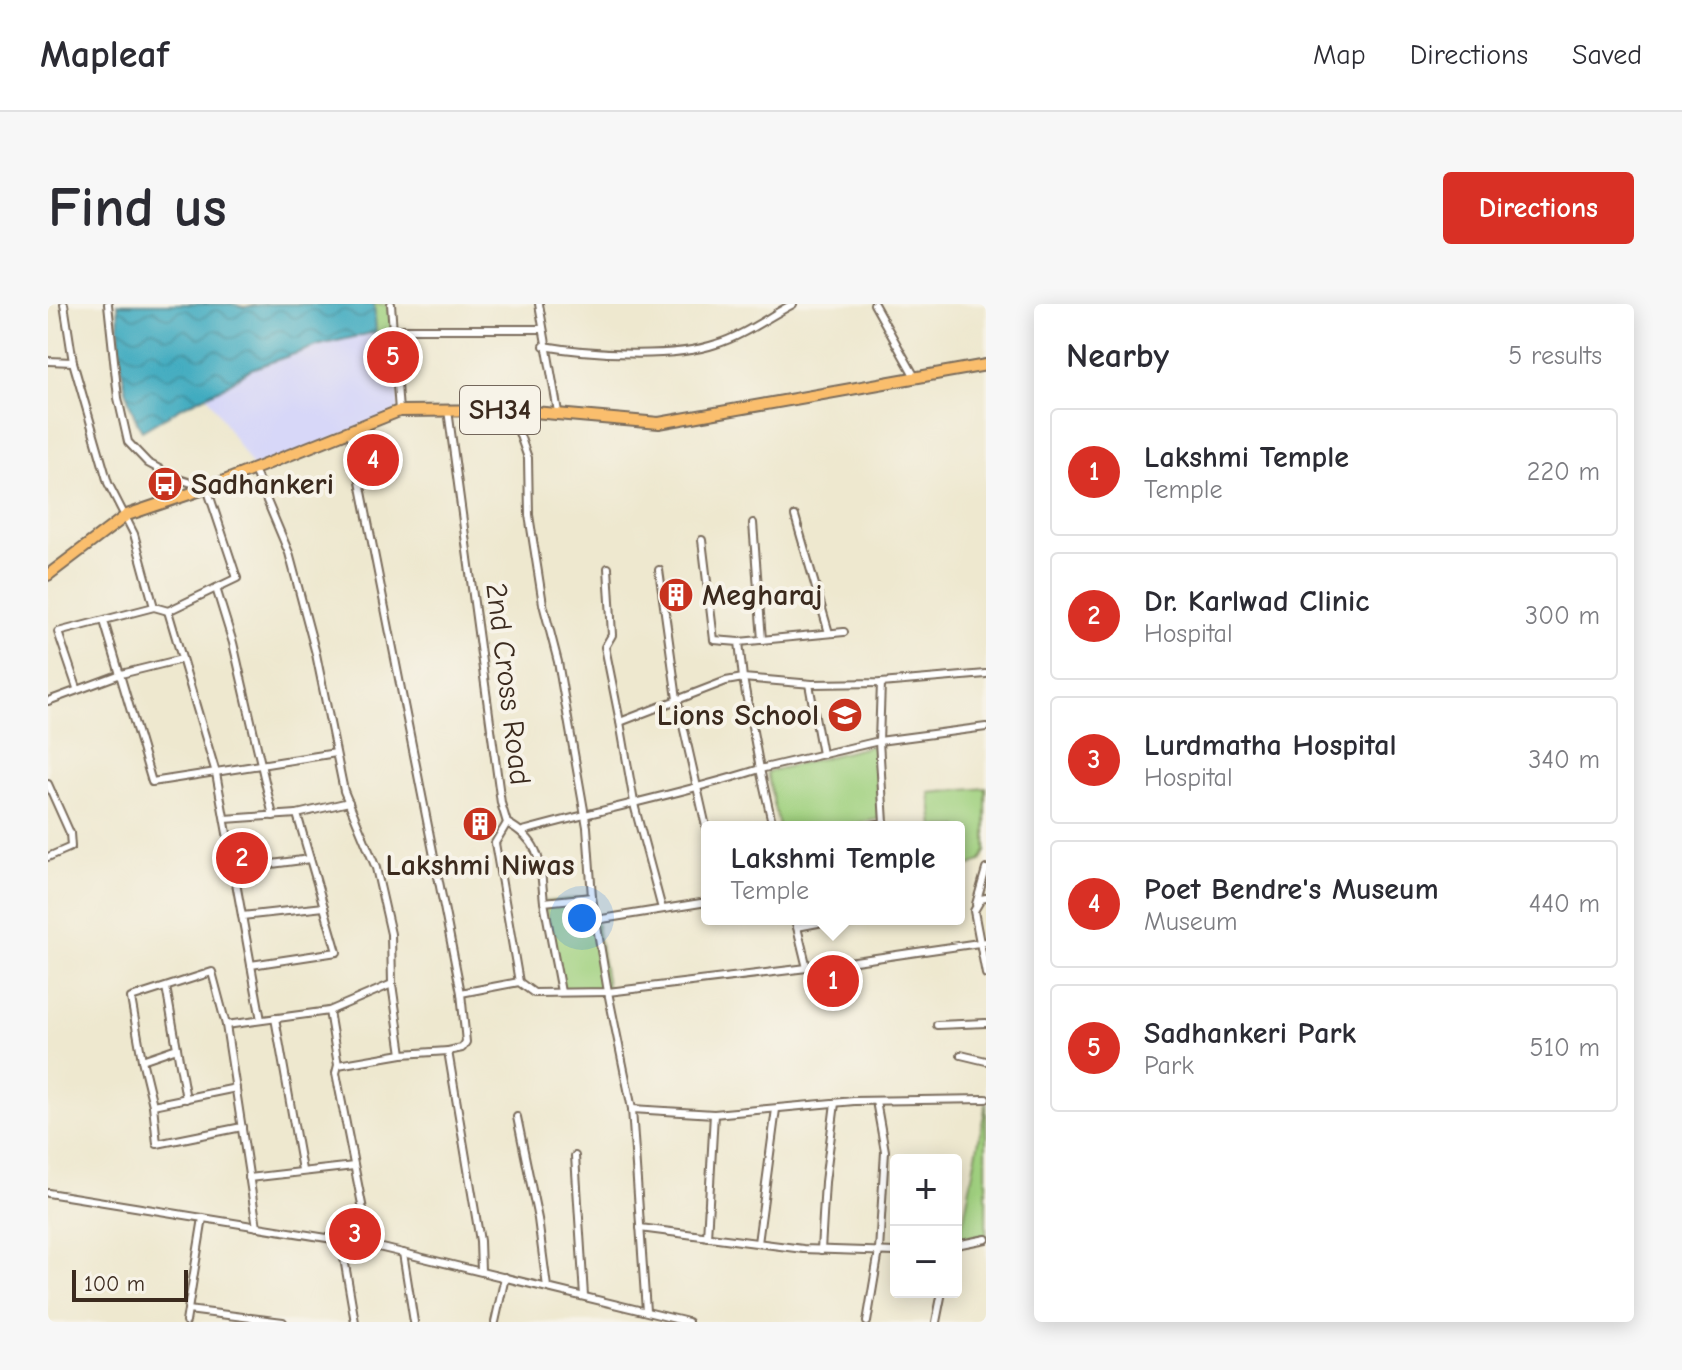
<!DOCTYPE html>
<meta charset="utf-8">
<style>
:root{--surface:#fff;--page:#f7f7f7;--text:#2b2b33;--muted:#7c7c81;--line:#e1e1e2;--accent:#d93025}
body{margin:0;font-family:"Comic Neue",sans-serif;background:var(--page);color:var(--text)}
.controls{position:absolute;right:24px;bottom:24px;display:grid;overflow:hidden;border-radius:8px;box-shadow:0 4px 20px #0003}
.controls button{width:72px;height:72px;display:grid;place-items:center;padding:0;border:0;border-bottom:2px solid var(--line);background:var(--surface);color:var(--text);font:40px sans-serif}
.scale{position:absolute;left:24px;bottom:20px;width:116px;box-sizing:border-box;padding-left:8px;border:4px solid #3b2a1e;border-top:0;font-size:22px;line-height:28px;white-space:nowrap;color:#3b2a1e;-webkit-text-stroke:6px #f7f3e8;paint-order:stroke}
.you{position:absolute;left:534px;top:614px;width:28px;height:28px;margin:-20px;border:6px solid #fff;border-radius:50%;background:#1a73e8;box-shadow:0 0 0 12px #1a73e833}
.badge{display:grid;place-items:center;width:52px;height:52px;border-radius:50%;background:var(--accent);color:#fff;font-size:26px;font-weight:700}
.pin{position:absolute;translate:-50% -50%;border:4px solid #fff;box-shadow:0 2px 8px #0006}
.popup{position:absolute;left:653px;top:517px;width:264px;height:104px;box-sizing:border-box;display:grid;place-content:center;border-radius:8px;background:var(--surface);filter:drop-shadow(0 2px 6px #0005);font-size:26px;white-space:nowrap;color:var(--muted)}
.popup b{font-size:30px;color:var(--text)}
.popup::after{content:'';position:absolute;left:50%;top:100%;margin-left:-16px;border:16px solid transparent;border-top-color:var(--surface)}
.list{margin:0;padding:0;list-style:none}
h2{display:flex;justify-content:space-between;align-items:center;height:104px;margin:0;padding:0 32px;font-size:34px}
h2 small{font-size:26px;font-weight:400;color:var(--muted)}
.list li{display:grid;grid-template-columns:52px 1fr auto;gap:24px;align-items:center;box-sizing:border-box;height:128px;margin:0 16px 16px;padding:0 16px;border:2px solid var(--line);border-radius:8px}
.list b{display:block;font-size:30px;white-space:nowrap}
.list p{margin:0;font-size:26px;white-space:nowrap;color:var(--muted)}
.list em{font-size:26px;font-style:normal;color:var(--muted)}
.map{position:relative;flex:none;width:938px;height:1018px;overflow:hidden;border-radius:8px}
header{display:flex;align-items:center;gap:48px;box-sizing:border-box;height:112px;padding:0 40px;background:var(--surface);border-bottom:2px solid var(--line)}
header strong{font-size:38px}
nav{display:flex;gap:44px;margin-inline-start:auto;font-size:28px}
.intro{display:flex;align-items:center;justify-content:space-between;box-sizing:border-box;height:192px;padding:0 48px}
h1{margin:0;font-size:56px}
.button{padding:20px 36px;border-radius:8px;background:var(--accent);color:#fff;font-size:28px;font-weight:700}
main{display:flex;gap:48px;padding:0 48px}
aside{flex:1;background:var(--surface);border-radius:8px;box-shadow:0 4px 20px #0003}
.map>svg:first-child{display:block}
.built{fill:#d7d7f8}
.green{fill:#a1d180;stroke:#6e7e4f;stroke-width:2}
.water{fill:url(#water-waves);stroke:#3e6a6f;stroke-width:2}
.lines{fill:none;stroke-linecap:round;stroke-linejoin:round}
.street-casing{stroke:#7a6c5c;stroke-width:10}
.primary-casing{stroke:#7a6c5c;stroke-width:14}
.street{stroke:#fff;stroke-width:6}
.primary{stroke:#fabe6d;stroke-width:10}
.labels{text-anchor:middle;dominant-baseline:central;stroke-width:8;stroke-linejoin:round;paint-order:stroke}
.shield{fill:#f7f3e8;stroke:#73665b;stroke-width:2}
.shield-label{font-size:28px;font-weight:bold;fill:#3b2a1e}
.poi-label{font-size:30px;font-weight:bold;fill:#3b2a1e;stroke:#f7f3e8;text-anchor:start}
.street-label{font-size:30px;fill:#3b2a1e;stroke:#f7f3e8}
</style>
<header>
<strong>Mapleaf</strong>
<nav><a>Map</a><a>Directions</a><a>Saved</a></nav>
</header>
<div class="intro"><h1>Find us</h1><a class="button">Directions</a></div>
<main>
<div class="map">
<svg width="938" height="1018" viewBox="0 0 938 1018">
<defs>
<pattern id="water-waves" width="16" height="10" patternUnits="userSpaceOnUse" patternTransform="scale(2)"><rect width="16" height="10" fill="#41abc0"/><path d="M0 5q4-4 8 0t8 0" fill="none" stroke="#388b9b"/></pattern>
</defs>
<rect width="100%" height="100%" fill="#f7f3e8"/>
<filter id="ink" filterUnits="userSpaceOnUse"><feTurbulence type="fractalNoise" baseFrequency=".0125" numOctaves="2"/><feDisplacementMap in="SourceGraphic" scale="16" xChannelSelector="R" yChannelSelector="G"/><feConvolveMatrix kernelMatrix="1 2 1 2 8 2 1 2 1" color-interpolation-filters="sRGB"/></filter>
<filter id="wash" filterUnits="userSpaceOnUse"><feTurbulence type="fractalNoise" baseFrequency=".006" numOctaves="4" result="noise"/><feDisplacementMap in="SourceGraphic" scale="32" xChannelSelector="R" yChannelSelector="G"/><feGaussianBlur stdDeviation="1.8" result="paint"/><feColorMatrix in="noise" values="0 0 0 0 0 0 0 0 0 0 0 0 0 0 0 0 0 1.4 0 .05"/><feComposite in="paint" operator="in"/></filter>
<g filter="url(#wash)">
<rect width="100%" height="100%" fill="#eee8cf"/>
<path class="built" d="M328,28l22,51 1,28 -145,59 -47,-75 44,-26 69,-24z"/>
<g class="green">
<path d="M326,0h13l18,78 -7,1 -22,-51z"/>
<path d="M827,441l4,74 -41,8h-59l-12,-55z"/>
<path d="M938,484v63l-5,10 -22,8v-42h-25l-4,-34z"/>
<path d="M544,593l16,95h-47l-17,-90z"/>
<path d="M938,799v132l-26,4z"/>
</g>
<path class="water" d="M70,0h114l12,3 22,-3h108l2,28 -56,13 -69,24 -31,20 -36,17 -42,25c-22,-37 -23,-85 -24,-127z"/>
</g>
<g filter="url(#ink)">
<g class="lines">
<defs>
<g id="street">
<path d="M16,0l9,58 35,121 26,51 20,73 14,4"/>
<path d="M60,0l10,94 10,44 20,21 28,15 31,10 30,90 -69,33 48,162 45,247"/>
<path d="M343,0l8,107"/>
<path d="M491,0l19,108"/>
<path d="M826,0l41,73"/>
<path d="M345,25h149"/>
<path d="M496,42c45,8 129,13 172,-2 27,-8 52,-27 77,-40"/>
<path d="M0,57l25,1"/>
<path d="M400,106l53,393 6,20c36,19 33,42 37,79l48,-5"/>
<path d="M463,106l17,48 1,57 14,89 15,58 29,165 5,70 16,95 24,117 14,202"/>
<path d="M302,127l111,562 5,49 -4,6 -14,3 32,190 1,30"/>
<path d="M206,166l35,83 27,101 28,137 32,77 15,66 1,50 10,70 -64,11"/>
<path d="M747,212l34,117"/>
<path d="M705,219l9,117"/>
<path d="M654,236l12,100 25,2 4,36 69,6 69,-1 105,-9"/>
<path d="M560,264l4,67 -7,12 15,75 15,86 27,101"/>
<path d="M611,266l18,129 30,132"/>
<path d="M168,284l17,55 40,173"/>
<path d="M56,317l48,161 184,-29"/>
<path d="M691,338l105,-10"/>
<path d="M761,380l13,70"/>
<path d="M29,384l-19,-56 96,-25"/>
<path d="M0,397l73,-27 61,-15"/>
<path d="M572,418l106,-41 17,-3 17,91 119,-28 107,-14"/>
<path d="M0,480l22,49 1,14 -23,10"/>
<path d="M177,515l72,-5"/>
<path d="M459,519l-12,20 24,139"/>
<path d="M813,523l23,-4 -5,-82 2,-58"/>
<path d="M475,527c78,-22 159,-37 237,-62l13,58"/>
<path d="M186,565l76,-10"/>
<path d="M938,594l-5,1 -7,12 12,63"/>
<path d="M496,598l17,90"/>
<path d="M928,600l10,-35"/>
<path d="M194,612l82,-9"/>
<path d="M747,615l12,49"/>
<path d="M548,616l111,-18"/>
<path d="M749,623l42,-8"/>
<path d="M203,661l86,-13 -40,-138 52,-12"/>
<path d="M118,683l11,61 -35,12 -11,-62 81,-26 14,53 31,202"/>
<path d="M413,689l58,-11 15,11 74,-1 199,-24 179,-26"/>
<path d="M281,707l9,54 -2,8 34,172"/>
<path d="M227,714l27,152"/>
<path d="M178,721l103,-14 63,-27"/>
<path d="M889,721l49,-2"/>
<path d="M129,744l9,51"/>
<path d="M354,750l46,-3"/>
<path d="M913,751l25,6"/>
<path d="M94,756l11,45 83,-17"/>
<path d="M105,801l4,39 85,-17"/>
<path d="M584,805l82,5 140,-13 132,-2"/>
<path d="M469,813l21,102 9,68"/>
<path d="M527,852l9,140"/>
<path d="M201,874l105,-12"/>
<path d="M0,889l322,52 318,77"/>
<path d="M592,924l163,21 93,3"/>
<path d="M659,933l7,-123"/>
<path d="M293,937l14,81"/>
<path d="M710,939l18,-134"/>
<path d="M908,941l30,-6"/>
<path d="M773,946l4,-68 10,-79"/>
<path d="M355,949l11,69"/>
<path d="M140,1006l95,12"/>
<path d="M138,1018l17,-104"/>
<path d="M447,1018l10,-45"/>
<path d="M819,1018l12,-71 6,-100 -9,-50"/>
<path d="M888,1018l6,-30"/>
</g>
<path id="primary" d="M0,271l79,-60 80,-27 192,-77 112,-1 148,13 327,-58"/>
</defs>
<use href="#street" class="street-casing"/>
<use href="#primary" class="primary-casing"/>
<use href="#street" class="street"/>
<use href="#primary" class="primary"/>
</g>
</g>
<defs>
<symbol id="bus-disc" viewBox="-11 -11 22 22"><circle r="9.5" fill="#c8321e" stroke="#f7f3e8"/><path d="M-5-6H5V4H4V6H2V4H-2V6H-4V4H-5ZM-3.5-4V0h7V-4ZM-3.5 1.2v1.5H-2V1.2ZM2 1.2v1.5H3.5V1.2Z" fill="#fff"/></symbol>
<symbol id="building-disc" viewBox="-11 -11 22 22"><circle r="9.5" fill="#c8321e" stroke="#f7f3e8"/><path d="M-4-6H4V6H1V3H-1V6H-4ZM-2.5-4.3h1.7v1.8h-1.7ZM.8-4.3h1.7v1.8H.8ZM-2.5-1h1.7V.8h-1.7ZM.8-1h1.7V.8H.8Z" fill="#fff"/></symbol>
<symbol id="school-disc" viewBox="-11 -11 22 22"><circle r="9.5" fill="#c8321e" stroke="#f7f3e8"/><path d="M0-5L7-2L0 1L-7-2ZM-4 1L0 2.5L4 1V4Q0 6-4 4Z" fill="#fff"/></symbol>
</defs>
<g fill-rule="evenodd">
<use href="#bus-disc" x="97" y="160" width="40" height="40"/>
<use href="#building-disc" x="608" y="271" width="40" height="40"/>
<use href="#school-disc" x="777" y="391" width="40" height="40"/>
<use href="#building-disc" x="412" y="500" width="40" height="40"/>
</g>
<g class="labels">
<rect class="shield" x="412" y="82" width="80" height="48" rx="6"/>
<g class="shield-label">
<text x="452" y="106">SH34</text>
</g>
<g class="poi-label">
<text x="143" y="180">Sadhankeri</text>
<text x="654" y="291">Megharaj</text>
<text x="771" y="411" text-anchor="end">Lions School</text>
<text x="432" y="561" text-anchor="middle">Lakshmi Niwas</text>
</g>
<g class="street-label">
<text transform="translate(460 380) rotate(83)">2nd Cross Road</text>
</g>
</g>
</svg>
<div class="controls">
<button>+</button>
<button>−</button>
</div>
<div class="scale">100 m</div>
<div class="you"></div>
<div class="pin badge" style="left:785px;top:677px">1</div>
<div class="popup"><b>Lakshmi Temple</b>Temple</div>
<div class="pin badge" style="left:194px;top:554px">2</div>
<div class="pin badge" style="left:307px;top:930px">3</div>
<div class="pin badge" style="left:325px;top:156px">4</div>
<div class="pin badge" style="left:345px;top:53px">5</div>
</div>
<aside>
<h2>Nearby<small>5 results</small></h2>
<ul class="list">
<li><span class="badge">1</span><div><b>Lakshmi Temple</b><p>Temple</p></div><em>220 m</em></li>
<li><span class="badge">2</span><div><b>Dr. Karlwad Clinic</b><p>Hospital</p></div><em>300 m</em></li>
<li><span class="badge">3</span><div><b>Lurdmatha Hospital</b><p>Hospital</p></div><em>340 m</em></li>
<li><span class="badge">4</span><div><b>Poet Bendre's Museum</b><p>Museum</p></div><em>440 m</em></li>
<li><span class="badge">5</span><div><b>Sadhankeri Park</b><p>Park</p></div><em>510 m</em></li>
</ul>
</aside>
</main>
